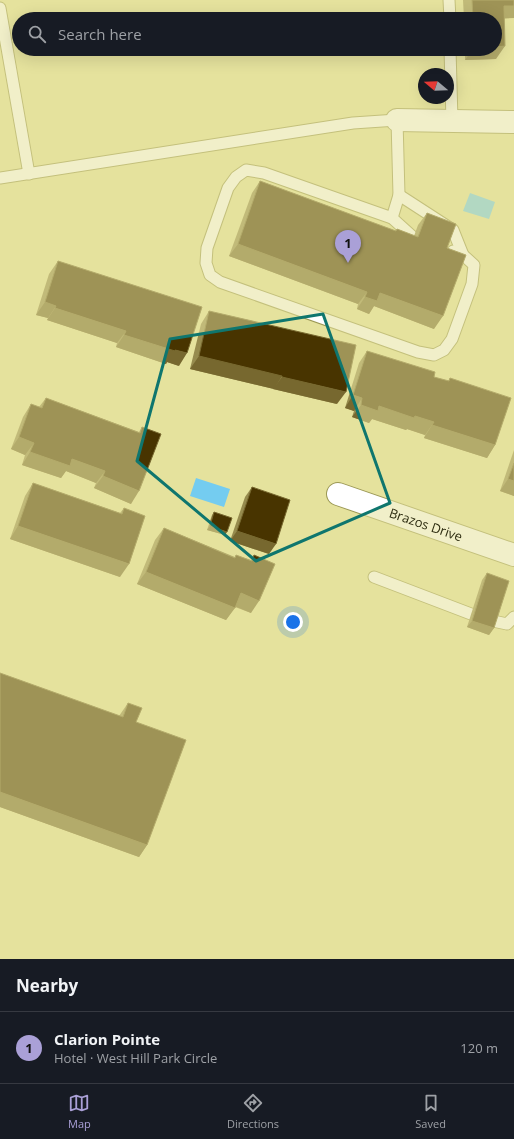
<!DOCTYPE html>
<meta charset="utf-8">
<style>
:root{--surface:#171b24;--page:#20242c;--text:#f1f3f6;--muted:#9ea1a6;--line:#363941;--accent:#aaa0d7}
body{margin:0;font-family:"Open Sans",sans-serif;background:var(--page);color:var(--text)}
.compass{position:absolute;left:418px;top:68px;width:36px;height:36px;border-radius:50%;background:var(--surface);box-shadow:0 4px 16px #0002;rotate:289deg}
.you{position:absolute;left:293px;top:622px;width:14px;height:14px;margin:-10px;border:3px solid #fff;border-radius:50%;background:#1a73e8;box-shadow:0 0 0 6px #1a73e833}
.badge{display:grid;place-items:center;width:26px;height:26px;border-radius:50%;background:var(--accent);color:#111;font-size:13px;font-weight:700}
.pin{position:absolute;translate:-50% -33px;filter:drop-shadow(0 1px 2px #0008)}
.pin::after{content:'';position:absolute;top:21px;width:14px;height:12px;background:inherit;clip-path:polygon(0 0,100% 0,50% 100%)}
.list{margin:0;padding:0;list-style:none}
h2{display:flex;justify-content:space-between;align-items:center;height:52px;margin:0;padding:0 16px;font-size:17px}
h2 small{font-size:13px;font-weight:400;color:var(--muted)}
.list li{display:grid;grid-template-columns:26px 1fr auto;gap:12px;align-items:center;box-sizing:border-box;height:72px;padding:0 16px;border-top:1px solid var(--line)}
.list b{display:block;font-size:15px;white-space:nowrap}
.list p{margin:0;font-size:13px;white-space:nowrap;color:var(--muted)}
.list em{font-size:13px;font-style:normal;color:var(--muted)}
.icon{flex:none;width:22px;height:22px;fill:none;stroke:currentColor;stroke-width:2;stroke-linecap:round;stroke-linejoin:round}
.map{position:relative;flex:none;width:514px;height:959px;overflow:hidden}
.search{position:absolute;background:var(--surface);box-shadow:0 4px 16px #0002;left:12px;right:12px;top:12px;height:44px;display:flex;align-items:center;gap:10px;box-sizing:border-box;padding:0 14px;border-radius:22px;color:var(--muted);font-size:15px}
.sheet{height:124px;background:var(--surface)}
nav{display:flex;justify-content:space-around;align-items:center;box-sizing:border-box;height:56px;border-top:1px solid var(--line);background:var(--surface);font-size:11px;color:var(--muted)}
nav a{display:grid;justify-items:center;gap:2px}
nav .on{color:var(--accent)}
.map>svg:first-child{display:block}
.water{fill:#74ccf0}
.lines{fill:none;stroke-linecap:round;stroke-linejoin:round}
.lane-casing{stroke:#9b9855;stroke-width:13}
.street-casing{stroke:#9b9855;stroke-width:24}
.lane{stroke:#fff;stroke-width:11}
.street{stroke:#fff;stroke-width:22}
.wall{fill:#968b4e}
.shaded-wall{fill:#77682f}
.building{fill:#483400;stroke:#77682f}
.marked{fill:none;stroke:#0f766e;stroke-width:3;stroke-linejoin:round}
.labels{text-anchor:middle;dominant-baseline:central;stroke-width:4;stroke-linejoin:round;paint-order:stroke}
.street-label{font-size:13px;fill:#2e2d11;stroke:#fff}
</style>
<div class="map">
<svg width="514" height="959" viewBox="0 0 514 959">
<rect width="100%" height="100%" fill="#e5e29d"/>
<g class="water">
<path d="M470,193l25,9 -6,17 -26,-8z"/>
<path d="M196,478l34,11 -6,18 -34,-11z"/>
</g>
<g class="lines">
<defs>
<g id="lane">
<path d="M449,0l1,19"/>
<path d="M0,8l29,166"/>
<path d="M450,49l2,72"/>
<path d="M0,178l353,-55 44,-3 2,75 -7,23 -128,-45 -18,-3 -10,7 -8,11 -21,60 -1,15 4,12 10,7 198,70 16,3 10,-5 8,-11 20,-55 2,-19 -11,-10 -10,-4"/>
<path d="M399,195l54,35 10,25"/>
<path d="M392,218l21,19"/>
<path d="M374,577l97,37"/>
<path d="M493,621l14,3 7,-7"/>
</g>
<g id="street">
<path d="M397,120l117,2"/>
<path id="s1" d="M338,494l176,61"/>
</g>
</defs>
<use href="#lane" class="lane-casing"/>
<use href="#street" class="street-casing"/>
<use href="#lane" class="lane"/>
<use href="#street" class="street"/>
</g>
<g class="wall">
<path d="M463,0h51v18h-10l-8,41 -31,1v-11h30v-30h-31z"/>
<path d="M260,181l135,50 2,-2 17,7 4,-11 9,-12 20,35 -13,81 -60,-23 -5,8 -12,-5 1,-5 -129,-48 23,-63z"/>
<path d="M58,261l121,105 -12,-4 -1,2 -50,-17 1,-4 -70,-23 1,-2 -12,-3 13,-41z"/>
<path d="M209,311l128,93 -64,-15h1l-84,-20 11,-45z"/>
<path d="M367,351l67,26 14,4 2,-3 45,67 -8,13 -63,-20 1,-3 -18,-6 -1,1 -34,-11 -3,4 -17,-6 2,-6 -9,-3 14,-45z"/>
<path d="M46,398l93,34 3,-5 -11,77 -37,-16 2,-5 -30,-12 -5,7 -39,-13 3,-10 -14,-6 12,-32 8,-13 8,3z"/>
<path d="M514,450v46l-14,-5z"/>
<path d="M33,483l87,30 4,-5 -4,69 -110,-38 15,-43z"/>
<path d="M252,487l17,67 -39,-13 15,-44z"/>
<path d="M214,512l11,23 -18,-5 5,-15z"/>
<path d="M164,528l71,29 1,-2 15,5 3,-5 -3,58 -16,-6 -9,13 -89,-36 18,-44z"/>
<path d="M487,573l7,55 -5,7 -22,-8 15,-47z"/>
<path d="M0,673l119,43 9,-13 8,19 11,123 -8,12 -139,-50z"/>
</g>
<g class="shaded-wall">
<path d="M504,6h10v12l-19,1z"/>
<path d="M505,46l-9,13 -31,1 8,-11h22v-2z"/>
<path d="M238,244l129,48 -9,12 -129,-48z"/>
<path d="M380,293l63,23 -9,13 -60,-23 -5,8 -12,-5 8,-12z"/>
<path d="M45,302l11,4 -8,12 -12,-3z"/>
<path d="M55,308l71,23 -9,12 -70,-23z"/>
<path d="M124,335l51,15 12,3 -8,13 -12,-4 -1,2 -50,-17z"/>
<path d="M199,356l83,20 -8,13 -84,-20z"/>
<path d="M282,377l64,15 -9,12 -64,-15z"/>
<path d="M353,395l9,3 -8,13 -9,-3z"/>
<path d="M361,405l18,1 36,10 19,6 -9,13 -18,-6 -1,1 -34,-11 -3,4 -17,-6z"/>
<path d="M432,425l63,20 -8,13 -63,-20z"/>
<path d="M19,437l15,6 -9,12 -14,-6z"/>
<path d="M30,452l42,7 33,12 -9,12 -30,-12 -5,7 -39,-13z"/>
<path d="M103,476l36,15 -8,13 -37,-16z"/>
<path d="M508,479l6,2v15l-14,-5z"/>
<path d="M18,526l111,38 -9,13 -110,-38z"/>
<path d="M210,526l17,6 -2,3 -18,-5z"/>
<path d="M237,531l39,13 -7,10 -39,-13z"/>
<path d="M146,572l89,36 -9,12 -89,-36z"/>
<path d="M241,593l18,8 -8,12 -19,-8z"/>
<path d="M472,621l22,7 -5,7 -22,-8z"/>
<path d="M0,792l147,53 -8,12 -139,-50z"/>
</g>
<g class="building">
<path d="M472,0h42v6h-10l1,40 -10,1v-28h-22z"/>
<path d="M260,181l136,50 1,-2 21,8 9,-24 29,11 -9,24 19,7 -23,61 -63,-23 -3,8 -12,-4 2,-5 -129,-48z"/>
<path d="M58,261l144,46 -15,46 -12,-3v1l-51,-16 2,-4 -71,-23 1,-2 -11,-4z"/>
<path d="M209,311l147,34 -10,47 -64,-15v-1l-83,-20z"/>
<path d="M367,351l68,21 -1,5 15,4 1,-3 61,20 -16,47 -63,-20 2,-3 -19,-6 -1,2 -35,-12 -1,5 -17,-6 1,-7 -9,-3z"/>
<path d="M46,398l94,35 2,-6 19,7 -22,57 -36,-15 2,-5 -33,-12 -2,7 -40,-14 4,-9 -15,-6 12,-33 11,4z"/>
<path d="M514,463v18l-6,-2z"/>
<path d="M33,483l89,31 2,-6 21,8 -16,48 -111,-38z"/>
<path d="M252,487l38,13 -14,44 -39,-13z"/>
<path d="M214,512l18,6 -5,14 -17,-6z"/>
<path d="M164,528l71,30 1,-3 16,6 2,-6 21,9 -16,37 -18,-8 -6,15 -89,-36z"/>
<path d="M487,573l22,8 -15,47 -22,-7z"/>
<path d="M0,673l123,44 5,-14 14,5 -6,14 50,18 -39,105 -147,-53z"/>
</g>
<path d="M0 0H514V959H0ZM323,314l67,189 -134,58 -119,-100 33,-122z" fill="#e5e29d" fill-opacity=".55" fill-rule="evenodd"/>
<path class="marked" d="M323,314l67,189 -134,58 -119,-100 33,-122z"/>
<g class="labels">
<g class="street-label">
<text stroke="none"><textPath href="#s1" startOffset="93">Brazos Drive</textPath></text>
</g>
</g>
</svg>
<svg class="compass" viewBox="-18 -18 36 36"><path d="M0-13l5 13h-10z" fill="#e53935"/><path d="M0 13l5-13h-10z" fill="#9ea1a6"/></svg>
<div class="you"></div>
<div class="pin badge" style="left:348px;top:263px">1</div>
<div class="search"><svg class="icon" aria-label="search" viewBox="0 0 24 24"><circle cx="10" cy="10" r="6"/><path d="M15 15l6 6"/></svg>Search here</div>
</div>
<section class="sheet">
<h2>Nearby<small></small></h2>
<ul class="list">
<li><span class="badge">1</span><div><b>Clarion Pointe</b><p>Hotel · West Hill Park Circle</p></div><em>120 m</em></li>
</ul>
</section>
<nav>
<a class="on"><svg class="icon" aria-label="map" viewBox="0 0 24 24"><path d="M3 6l6-2 6 2 6-2v14l-6 2-6-2-6 2zM9 4v14M15 6v14"/></svg>Map</a>
<a><svg class="icon" aria-label="directions" viewBox="0 0 24 24"><path d="M12 3l9 9-9 9-9-9zM9 14v-3h6M13 9l2 2-2 2"/></svg>Directions</a>
<a><svg class="icon" aria-label="saved" viewBox="0 0 24 24"><path d="M7 4h10v16l-5-4-5 4z"/></svg>Saved</a>
</nav>
